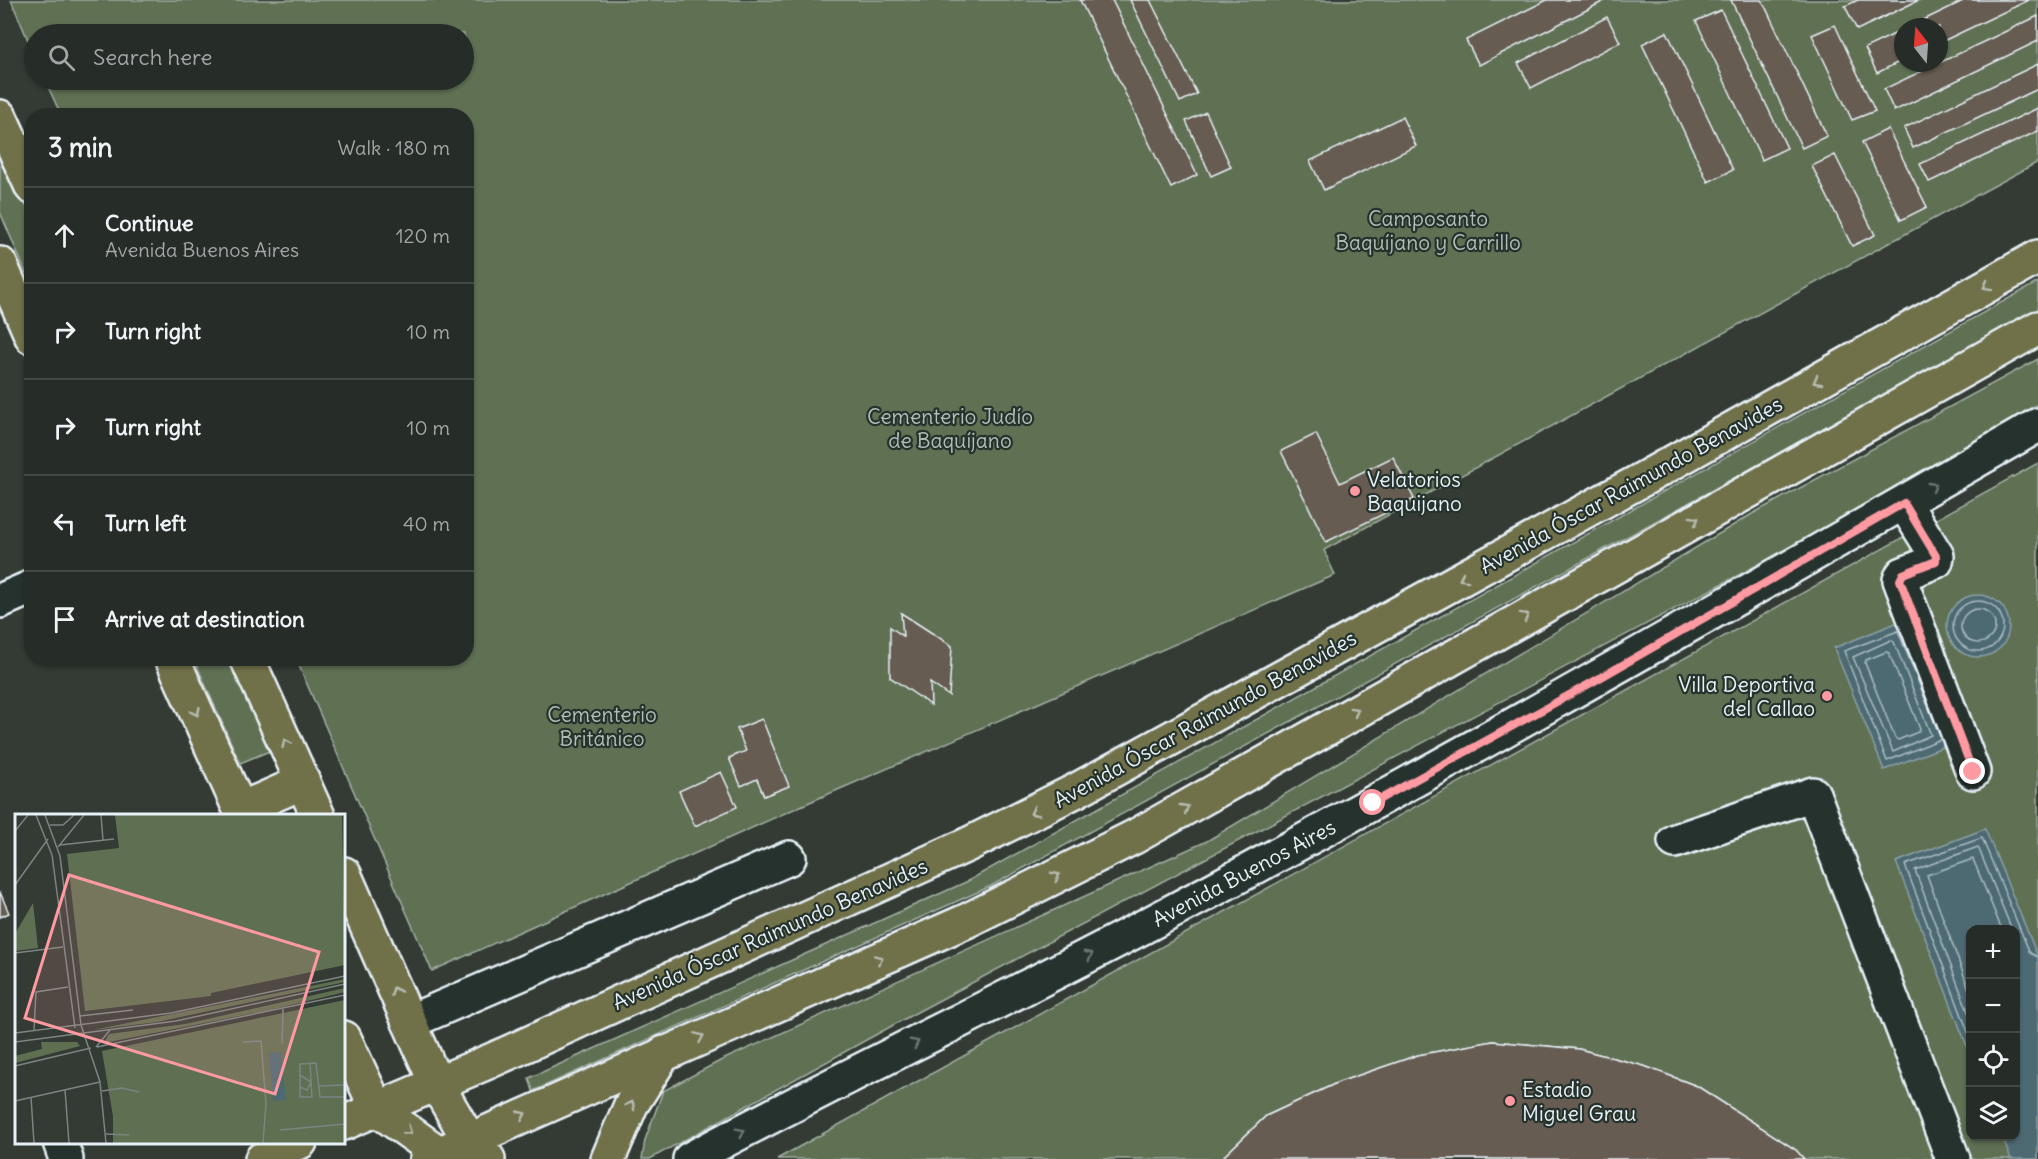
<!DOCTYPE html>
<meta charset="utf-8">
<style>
:root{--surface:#262c27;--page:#2e342f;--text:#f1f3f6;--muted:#a4a7a7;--line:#424844}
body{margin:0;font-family:Delius,sans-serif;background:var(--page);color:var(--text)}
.controls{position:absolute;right:18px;bottom:18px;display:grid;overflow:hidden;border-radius:12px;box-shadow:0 2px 4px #0004}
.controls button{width:54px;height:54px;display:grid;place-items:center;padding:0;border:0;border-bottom:2px solid var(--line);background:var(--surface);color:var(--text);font:30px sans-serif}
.compass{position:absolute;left:1894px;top:18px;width:54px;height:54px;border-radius:50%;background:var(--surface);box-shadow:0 2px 4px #0004;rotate:343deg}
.stop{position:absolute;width:18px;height:18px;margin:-14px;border:4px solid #ff9aa2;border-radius:50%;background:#fff}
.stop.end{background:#ff9aa2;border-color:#fff;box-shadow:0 2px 6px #0008}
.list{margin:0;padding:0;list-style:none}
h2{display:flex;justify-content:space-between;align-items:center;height:78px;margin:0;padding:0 24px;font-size:26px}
h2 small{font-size:20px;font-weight:400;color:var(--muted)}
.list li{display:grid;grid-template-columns:39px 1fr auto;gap:18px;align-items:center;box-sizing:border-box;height:96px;padding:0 24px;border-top:2px solid var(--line)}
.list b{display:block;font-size:22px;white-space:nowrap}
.list p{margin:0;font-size:20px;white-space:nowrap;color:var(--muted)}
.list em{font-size:20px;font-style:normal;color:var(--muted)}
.icon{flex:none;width:33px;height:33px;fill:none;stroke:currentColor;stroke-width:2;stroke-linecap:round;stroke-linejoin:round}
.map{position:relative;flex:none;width:2038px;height:1159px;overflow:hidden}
.search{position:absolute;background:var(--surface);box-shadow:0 2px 4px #0004;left:24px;top:24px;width:450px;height:66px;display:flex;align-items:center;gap:15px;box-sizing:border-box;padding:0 21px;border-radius:33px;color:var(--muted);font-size:22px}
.panel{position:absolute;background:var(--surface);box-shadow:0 2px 4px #0004;left:24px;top:108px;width:450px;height:558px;border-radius:24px}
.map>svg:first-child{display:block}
.green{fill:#5f7052;stroke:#a4b0a5;stroke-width:1.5;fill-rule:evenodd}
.water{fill:#4d6a73;stroke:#8ba0a8;stroke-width:1.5}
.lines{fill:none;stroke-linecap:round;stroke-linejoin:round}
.shore{stroke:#aabbc3;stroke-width:1.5}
.building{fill:#665b51;stroke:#e8f1f8;stroke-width:1.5}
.minor-casing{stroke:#e8f1f8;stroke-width:38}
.major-casing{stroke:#e8f1f8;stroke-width:38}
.minor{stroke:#26332d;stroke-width:33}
.major{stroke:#70704a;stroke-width:33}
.oneway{stroke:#b8bdb2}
.oneway2{stroke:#6a7674}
.route{stroke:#ff9aa2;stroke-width:8}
.poi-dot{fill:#ff9aa2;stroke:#26332d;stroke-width:2}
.labels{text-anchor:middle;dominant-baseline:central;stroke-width:4.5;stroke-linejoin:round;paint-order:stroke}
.park-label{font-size:21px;fill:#b1bdb6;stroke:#26332d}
.poi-label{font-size:21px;fill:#e8f1f8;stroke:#26332d;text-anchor:start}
.street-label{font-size:21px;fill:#e8f1f8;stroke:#26332d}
.inset-road{fill:none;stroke:#7b8482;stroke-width:1.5}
.view{fill:#ff9aa2;fill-opacity:0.15;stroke:#ff9aa2;stroke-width:3}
.inset-edge{fill:none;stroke:#e8f1f8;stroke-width:3}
</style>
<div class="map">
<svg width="2038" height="1159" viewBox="0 0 2038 1159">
<rect width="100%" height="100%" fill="#333b34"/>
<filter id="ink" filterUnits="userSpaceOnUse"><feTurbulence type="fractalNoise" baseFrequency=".0167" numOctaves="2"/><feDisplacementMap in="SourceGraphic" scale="12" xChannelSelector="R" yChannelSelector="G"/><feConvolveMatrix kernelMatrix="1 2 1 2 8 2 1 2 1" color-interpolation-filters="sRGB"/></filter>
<g filter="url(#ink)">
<g class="green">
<path d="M11,0h2027v162l-714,388 11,25 -532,230 -371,166 -136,-312 170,-1v-542l-405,-1 -16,-35h419v-46h-430v20zM1903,27h36v36h-36z"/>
<path d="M0,149l31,68v68l-31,-73z"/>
<path d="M2038,282v29l-1047,575 -458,205 -4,-13 437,-196z"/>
<path d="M2038,359v45l-234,136 -885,471 -269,148h-8l3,-19 18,-49 57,-30 487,-220 545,-327z"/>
<path d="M2038,463v696h-1261zM1970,930h46v206h-46z"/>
<path d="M194,659h37l41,91 -32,13z"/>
</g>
<g class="water">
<circle cx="1978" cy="626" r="31"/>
<path d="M1901,621l49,123 -66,26 -50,-122z"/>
<path d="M1985,829l53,128v202h-27l-9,-22 14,-1v-206h-46v124l-74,-192z"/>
</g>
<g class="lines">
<g class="shore">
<circle cx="1978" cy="626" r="25"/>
<circle cx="1978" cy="626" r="17"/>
<path d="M1891,640l3,2 37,93 -38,17 -40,-95z"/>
<path d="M1886,652l3,1 31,76 -2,3 -20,8 -3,-2 -30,-75 1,-3z"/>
<path d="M1934,721l-36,-90 -54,20 43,110 54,-22"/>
<path d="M1970,992l-43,-117 46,-16 29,71"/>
<path d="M1970,1017l-55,-147 63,-23 34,83"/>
<path d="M1970,1037l-65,-172 77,-27 48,115 8,4"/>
</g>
</g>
<g class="building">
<path d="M1080,0h32l85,175 -26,13z"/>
<path d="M1130,0h20l47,94 -17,8z"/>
<path d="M1547,0h59l-127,65 -13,-25z"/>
<path d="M1731,0h31l65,136 -25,12z"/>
<path d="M1858,0h61l-62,30 -12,-24z"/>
<path d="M1965,0h64l-90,43v-16h-30z"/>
<path d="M1721,10l66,138 -25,12 -66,-139z"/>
<path d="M2038,16v25l-144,70 -10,-22z"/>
<path d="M1607,17l13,25 -89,46 -13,-25z"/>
<path d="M1835,25l40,86 -23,9 -40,-85z"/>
<path d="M1903,30v30l-26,13 -12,-25z"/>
<path d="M1667,32l66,138 -25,12 -66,-138z"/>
<path d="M2038,64v25l-125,59 -9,-20z"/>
<path d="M2038,108v23l-109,51 -9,-18z"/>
<path d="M1206,112l25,55 -20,9 -25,-55z"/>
<path d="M1402,117l14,29 -92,44 -14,-29z"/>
<path d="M1888,129l39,78 -26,13 -39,-78z"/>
<path d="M1835,155l40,80 -23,11 -40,-80z"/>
<path d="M1316,434l24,49 53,-26 21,42 -88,43 -45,-91z"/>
<path d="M901,613l51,33 -3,50 -19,-13 1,22 -41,-28v-50l13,9z"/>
<path d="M762,719l27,67 -25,10 -7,-17 -16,7 -12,-28 17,-7 -9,-22z"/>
<path d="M721,772l16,35 -42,19 -16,-35z"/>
<path d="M0,892l9,21 -9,4z"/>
<path d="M1493,1041l86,8 65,17 53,20 99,64 8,9h-583l45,-43 73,-34 79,-27z"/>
<path d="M1493,1041l86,8 65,17 53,20 99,64 8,9h-583l45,-43 73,-34 79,-27z"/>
</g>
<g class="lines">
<defs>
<g id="minor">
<path d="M1904,503l33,53 -1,5 -33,13 -3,6 73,192"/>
<path d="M0,601l32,-14"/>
<path d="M1675,841l138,-47 140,365"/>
<path d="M409,1022l380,-164"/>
<path d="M60,1142l6,17"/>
<path d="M690,1159c149,-80 303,-153 453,-232 303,-160 598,-331 895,-502"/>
</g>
<g id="major">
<path d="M0,117l32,70"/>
<path d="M0,264l32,73"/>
<path d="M172,658l71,158"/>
<path d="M247,658l71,158"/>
<path d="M241,809l62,-27"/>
<path d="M344,874l92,209 33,57 19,19"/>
<path d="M344,1038l33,71 70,50"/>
<path d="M344,1123l146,-62 477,-216 108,-54 561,-308 402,-226"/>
<path d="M262,1159l38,-17"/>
<path d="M427,1159l539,-238 168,-84 904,-509"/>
<path d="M608,1159l23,-54 33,-52"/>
</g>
</defs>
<use href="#minor" class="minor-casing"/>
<use href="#major" class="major-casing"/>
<use href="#minor" class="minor"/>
<use href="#major" class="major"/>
</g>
<defs><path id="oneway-chevron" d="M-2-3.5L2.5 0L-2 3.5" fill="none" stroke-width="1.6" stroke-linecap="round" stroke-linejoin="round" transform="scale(1.5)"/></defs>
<g class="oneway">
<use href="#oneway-chevron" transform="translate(1987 286) rotate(151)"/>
<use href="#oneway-chevron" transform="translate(1817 381) rotate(151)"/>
<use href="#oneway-chevron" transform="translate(1695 520) rotate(-29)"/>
<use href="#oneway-chevron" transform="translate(1463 578) rotate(151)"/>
<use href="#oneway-chevron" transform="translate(1525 616) rotate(-29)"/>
<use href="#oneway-chevron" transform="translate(1355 711) rotate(-29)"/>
<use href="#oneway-chevron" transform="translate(196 712) rotate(65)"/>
<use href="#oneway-chevron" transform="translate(286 743) rotate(-115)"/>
<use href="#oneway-chevron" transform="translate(1185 808) rotate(-30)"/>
<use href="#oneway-chevron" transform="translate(1034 812) rotate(153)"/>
<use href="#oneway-chevron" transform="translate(1056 876) rotate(-27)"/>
<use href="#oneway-chevron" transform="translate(879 959) rotate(-24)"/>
<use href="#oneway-chevron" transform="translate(395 991) rotate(-114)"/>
<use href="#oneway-chevron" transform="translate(700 1037) rotate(-24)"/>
<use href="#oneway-chevron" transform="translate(631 1105) rotate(-61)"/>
<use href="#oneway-chevron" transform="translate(522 1115) rotate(-25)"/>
<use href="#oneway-chevron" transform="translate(408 1131) rotate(36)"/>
</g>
<g class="oneway2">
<use href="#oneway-chevron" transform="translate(1933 486) rotate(-30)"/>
<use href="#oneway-chevron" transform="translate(1089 955) rotate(-27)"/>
<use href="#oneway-chevron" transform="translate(915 1043) rotate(-27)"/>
<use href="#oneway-chevron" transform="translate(741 1132) rotate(-27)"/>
</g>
</g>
<g class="lines" filter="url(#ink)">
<path class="route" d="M1373,803l218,-120 313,-180 32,53v5l-33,13 -3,6 73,192"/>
</g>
<g class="poi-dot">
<circle cx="1355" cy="491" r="6"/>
<circle cx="1827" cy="696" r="6"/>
<circle cx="1510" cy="1101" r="6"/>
</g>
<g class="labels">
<g class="park-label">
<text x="1428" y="218">Camposanto<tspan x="1428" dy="24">Baquíjano y Carrillo</tspan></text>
<text x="950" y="416">Cementerio Judío<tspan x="950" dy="24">de Baquíjano</tspan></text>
<text x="602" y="714">Cementerio<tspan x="602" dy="24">Británico</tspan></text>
</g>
<g class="poi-label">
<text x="1367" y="479">Velatorios<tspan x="1367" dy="24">Baquijano</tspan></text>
<text x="1815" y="684" text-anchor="end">Villa Deportiva<tspan x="1815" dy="24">del Callao</tspan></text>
<text x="1522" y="1089">Estadio<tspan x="1522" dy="24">Miguel Grau</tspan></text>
</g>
<g class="street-label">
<text transform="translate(1631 485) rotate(-29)">Avenida Óscar Raimundo Benavides</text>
<text transform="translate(1205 719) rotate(-29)">Avenida Óscar Raimundo Benavides</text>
<text transform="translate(1244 873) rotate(-28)">Avenida Buenos Aires</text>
<text transform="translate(770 934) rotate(-24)">Avenida Óscar Raimundo Benavides</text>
</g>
</g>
<g transform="translate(15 814)">
<rect width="330" height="330" fill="#333b34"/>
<path d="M100,1h227l3,150 -134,28v3l-126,15 -18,-157 52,-6zM18,89l5,45 -23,3v-17zM330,165v3l-188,40 -64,8zM330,174v4l-75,18 -166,33 5,-9 76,-10zM330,186v143h-232v-27l-11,-65zM26,228h36l3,4 -65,17v-7l27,-7z" fill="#5f7052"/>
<path d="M266,238l5,48 -13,1 -4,-48z" fill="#4d6a73"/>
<path class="inset-road" d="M21,1l16,40 23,173M30,1l15,41 21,169 19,57 6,61M86,1l2,25M35,11h13l11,-10M0,17l13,-16M45,31l54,-6M43,33l26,-32M0,71l33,-46M0,139l48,-6M65,202l53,-6M19,216l2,-38 32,-5M0,219l156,-20 174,-37M0,228l161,-21 169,-37M228,228l18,-1 5,63 -3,39M267,230l1,-35M81,233l14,-17M82,233l248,-52M295,249l2,34h-12v-33l16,-1 4,34h25M0,252l76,-18M285,261l11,7 -4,8 -7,-3M303,272l27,-1M50,276l4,53M87,277l20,-3 17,4M16,283l3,46M0,287l85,-19M265,316l65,-6M91,320l23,1"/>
<path class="view" d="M54,61l250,77 -44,142 -250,-76z"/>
<rect width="330" height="330" class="inset-edge"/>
</g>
</svg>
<div class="controls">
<button>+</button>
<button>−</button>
<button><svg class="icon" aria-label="locate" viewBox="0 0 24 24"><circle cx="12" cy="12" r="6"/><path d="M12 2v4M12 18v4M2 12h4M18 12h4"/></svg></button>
<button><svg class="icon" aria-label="layers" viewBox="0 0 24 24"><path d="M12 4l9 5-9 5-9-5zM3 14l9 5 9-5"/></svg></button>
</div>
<svg class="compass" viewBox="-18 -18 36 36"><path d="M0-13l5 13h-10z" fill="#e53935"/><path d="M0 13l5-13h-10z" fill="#a4a7a7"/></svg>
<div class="stop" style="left:1373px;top:803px"></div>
<div class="stop end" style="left:1973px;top:772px"></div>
<div class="search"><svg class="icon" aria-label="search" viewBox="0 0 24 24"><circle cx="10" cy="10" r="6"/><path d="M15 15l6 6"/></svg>Search here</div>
<section class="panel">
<h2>3 min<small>Walk · 180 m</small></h2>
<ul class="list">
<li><svg class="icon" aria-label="ahead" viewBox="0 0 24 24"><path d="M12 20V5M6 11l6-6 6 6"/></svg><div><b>Continue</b><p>Avenida Buenos Aires</p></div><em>120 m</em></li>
<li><svg class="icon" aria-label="right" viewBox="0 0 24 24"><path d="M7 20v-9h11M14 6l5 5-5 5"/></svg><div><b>Turn right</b></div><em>10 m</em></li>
<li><svg class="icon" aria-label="right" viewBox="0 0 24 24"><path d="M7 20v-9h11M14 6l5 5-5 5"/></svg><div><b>Turn right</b></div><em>10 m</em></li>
<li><svg class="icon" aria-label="left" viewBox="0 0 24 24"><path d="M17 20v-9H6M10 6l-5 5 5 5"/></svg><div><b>Turn left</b></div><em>40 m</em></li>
<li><svg class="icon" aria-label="arrive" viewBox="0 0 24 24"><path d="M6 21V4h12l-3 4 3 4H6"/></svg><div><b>Arrive at destination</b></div></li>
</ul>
</section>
</div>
